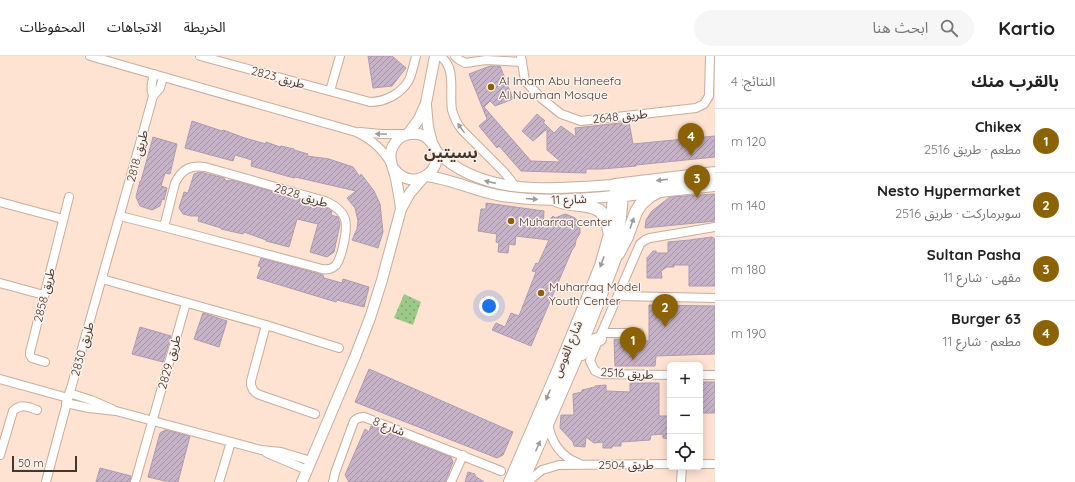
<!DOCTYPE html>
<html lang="ar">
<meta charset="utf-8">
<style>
:root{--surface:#fff;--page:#f6f6f6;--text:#222;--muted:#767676;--line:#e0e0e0;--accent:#8b6204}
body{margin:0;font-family:Quicksand,"Noto Sans Arabic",sans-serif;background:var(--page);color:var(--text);direction:rtl}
.controls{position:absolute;right:12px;bottom:12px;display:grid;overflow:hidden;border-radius:6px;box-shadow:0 2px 10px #0003}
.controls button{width:36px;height:36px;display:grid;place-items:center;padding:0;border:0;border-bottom:1px solid var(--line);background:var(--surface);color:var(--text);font:20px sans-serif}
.scale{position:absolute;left:12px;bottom:10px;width:65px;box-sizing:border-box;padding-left:4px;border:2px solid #423731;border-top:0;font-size:11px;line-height:14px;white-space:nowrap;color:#423731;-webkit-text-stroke:3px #fef3ec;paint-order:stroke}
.you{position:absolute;left:489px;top:250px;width:14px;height:14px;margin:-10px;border:3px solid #fff;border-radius:50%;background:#1a73e8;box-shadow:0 0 0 6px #1a73e833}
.badge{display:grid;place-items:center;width:26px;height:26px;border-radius:50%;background:var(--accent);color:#fff;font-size:13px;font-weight:700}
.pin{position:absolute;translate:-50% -33px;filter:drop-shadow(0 1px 2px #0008)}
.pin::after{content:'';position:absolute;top:21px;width:14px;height:12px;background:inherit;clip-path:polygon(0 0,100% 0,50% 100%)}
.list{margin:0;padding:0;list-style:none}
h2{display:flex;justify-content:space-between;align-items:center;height:52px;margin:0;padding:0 16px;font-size:17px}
h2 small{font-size:13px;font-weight:400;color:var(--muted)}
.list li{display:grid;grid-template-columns:26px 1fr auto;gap:12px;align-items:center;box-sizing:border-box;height:64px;padding:0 16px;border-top:1px solid var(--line)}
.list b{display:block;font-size:15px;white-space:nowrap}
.list p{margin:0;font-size:13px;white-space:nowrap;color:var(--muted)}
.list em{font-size:13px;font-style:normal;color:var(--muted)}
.icon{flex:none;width:22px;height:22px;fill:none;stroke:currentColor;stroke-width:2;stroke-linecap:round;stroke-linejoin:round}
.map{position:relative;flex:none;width:715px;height:426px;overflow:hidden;direction:ltr}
header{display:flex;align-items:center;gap:24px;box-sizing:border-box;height:56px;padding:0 20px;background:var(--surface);border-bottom:1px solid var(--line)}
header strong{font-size:19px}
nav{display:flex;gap:22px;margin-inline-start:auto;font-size:14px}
.search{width:280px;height:36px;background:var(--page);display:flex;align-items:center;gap:10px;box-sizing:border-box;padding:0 14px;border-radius:22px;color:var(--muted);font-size:15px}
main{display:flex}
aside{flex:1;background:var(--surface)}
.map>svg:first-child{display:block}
.park{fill:url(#park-dots)}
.building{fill:url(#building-hatch);stroke:#af9bb0}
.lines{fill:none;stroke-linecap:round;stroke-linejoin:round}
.minor-casing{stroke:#c7ad9d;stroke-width:10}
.tertiary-casing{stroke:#c7ad9d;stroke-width:12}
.secondary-casing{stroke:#c7ad9d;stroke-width:14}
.minor{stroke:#fff;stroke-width:8}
.tertiary{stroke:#fff;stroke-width:10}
.secondary{stroke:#fff;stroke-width:12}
.oneway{fill:#a09b98}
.poi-dot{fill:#8b6204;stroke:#fef3ec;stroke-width:1.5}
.labels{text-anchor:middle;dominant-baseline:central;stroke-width:3;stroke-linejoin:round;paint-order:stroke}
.street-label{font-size:12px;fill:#423731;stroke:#fef3ec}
.poi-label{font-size:12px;fill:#423731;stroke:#fef3ec;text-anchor:start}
.district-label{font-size:16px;font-weight:bold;fill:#493427;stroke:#fef3ec}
</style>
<header>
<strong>Kartio</strong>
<div class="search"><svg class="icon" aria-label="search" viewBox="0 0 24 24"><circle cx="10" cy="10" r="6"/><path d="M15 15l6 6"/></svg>ابحث هنا</div>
<nav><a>الخريطة</a><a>الاتجاهات</a><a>المحفوظات</a></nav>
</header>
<main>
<aside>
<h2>بالقرب منك<small>النتائج: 4</small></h2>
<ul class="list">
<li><span class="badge">1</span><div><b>Chikex</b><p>مطعم · طريق 2516</p></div><em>120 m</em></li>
<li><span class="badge">2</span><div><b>Nesto Hypermarket</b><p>سوبرماركت · طريق 2516</p></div><em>140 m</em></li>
<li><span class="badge">3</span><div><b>Sultan Pasha</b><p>مقهى · شارع 11</p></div><em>180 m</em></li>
<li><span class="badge">4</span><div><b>Burger 63</b><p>مطعم · شارع 11</p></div><em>190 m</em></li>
</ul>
</aside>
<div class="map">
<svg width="715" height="426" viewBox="0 0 715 426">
<defs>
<pattern id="park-dots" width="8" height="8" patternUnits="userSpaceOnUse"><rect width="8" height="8" fill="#9cc989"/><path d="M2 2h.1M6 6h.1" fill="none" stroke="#81a471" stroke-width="1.8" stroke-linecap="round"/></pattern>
<pattern id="building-hatch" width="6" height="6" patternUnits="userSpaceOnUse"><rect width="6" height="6" fill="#c7b3c8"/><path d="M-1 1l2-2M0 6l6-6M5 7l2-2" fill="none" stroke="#a392a3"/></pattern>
</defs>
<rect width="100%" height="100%" fill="#fee2d2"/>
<path class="park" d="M404,238l17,8 -8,23 -19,-7z"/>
<g class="building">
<path d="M368,0h24l14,12 -14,18 -19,2z"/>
<path d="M490,10h10l13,33 -18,7 -5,-5 -6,6 47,54 30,1 -14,-12v-21l-14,12 -11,-10 15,-17 8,7 -2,1 11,11 7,-7 15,11 -1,-9 54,-6 4,22 82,-8v21l-79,8v1l-34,3h-16v4l-65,-2 -22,-25 -2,2 -18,-22 8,-7 -18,-45z"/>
<path d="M192,65l30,10 1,-1 22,8 21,6v-2l14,5 1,-1 13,3v1l14,4 -1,2 22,3 24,8 7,10 1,-3 13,17 6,13 3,28 -5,16 -26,-8 5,-11 1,-8 -3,-13 -8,-10 9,-7 -61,-14 -1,1 -43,-12 1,-6 -17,-5 -2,6 -48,-13z"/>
<path d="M153,81l24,7 -7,30 -5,-1 -4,13 6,2 -3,12 -2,-1 -2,7 -8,4 -12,-4 -4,-9 4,-16h1z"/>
<path d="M200,116l24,6 2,3 6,-1 91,26 6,3 3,2 -1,4 7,2 2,7 -6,28 -7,5 -17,-5 8,-28 -21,-5 -8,28 -23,-6v-1l-22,-8 -1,2 -22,-5v-1l-23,-7 1,-5h-8l-8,-2 -4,-6 5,-16 4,1 6,-19z"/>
<path d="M715,138v27l-70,7 1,-8 6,-9 18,-14z"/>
<path d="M486,147l58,8 -1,15 10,-10 2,2 10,-4 3,1 7,3 5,7v8l-4,7 -1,6 -3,4 -41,96 -39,-16 4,-7 9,4 6,-14 8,3 17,-44 -4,-1 4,-8 2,1 11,-24 -33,-4 -1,9 -6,-1 -1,9 -10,-1 1,-9 -3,-1 1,-8 -19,-3 3,-22h5z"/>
<path d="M712,181l3,2v47h-26v-21h-15v2h-7l-6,4 1,7h-15v-20l6,-7h3l1,2h11v-11l22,-2z"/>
<path d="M261,202l62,17 1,3 18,5 1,-4 26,8 -5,20 -27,-7 -1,2 -79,-24 4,-11 -3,-1z"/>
<path d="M649,249l66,1v48l-59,2 -1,10h-40l-1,-27 35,2z"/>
<path d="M203,257l24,8 -8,26 -25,-8z"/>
<path d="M140,271l31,9 -8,26 -31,-8z"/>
<path d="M369,313l144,63 -10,23 -6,3 -142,-56z"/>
<rect x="700" y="326" width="15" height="31"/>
<path d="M630,327h29v33h11v23l-7,-1v-4l-12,1 -1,5 -29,2v4h-9v2h-9v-6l-9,1 -8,-6 -1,10 -11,-1 -1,-4 -13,-14 1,-13h13l-1,-21 9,-2v-2l13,-3v-1l11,-1v6l24,1z"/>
<path d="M371,370l80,31 2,5 -8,20h-96l-4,-7 20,-46 4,3z"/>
<path d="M165,374l25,6 -12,46h-9l-21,-5 12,-44z"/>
<path d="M100,412l31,8 -1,6h-34z"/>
<path d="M468,416l7,2v2l9,6h-19z"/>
</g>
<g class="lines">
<defs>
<g id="minor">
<path d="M90,0l266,76c15,7 27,17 35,32"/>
<path d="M200,0l170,46c15,0 31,-8 39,-22 3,-7 5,-16 7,-24"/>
<path d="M440,0c17,12 9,36 12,54 2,7 5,14 10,20l42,42 12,15"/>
<path d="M455,0l3,3 7,4 21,-3 36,2"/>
<path d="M521,0l1,6 3,19 16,17 20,16 20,7 115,-13 8,-4 5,-8 1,-40"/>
<path d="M330,35l10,-35"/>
<path d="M153,40c-3,-7 -1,-14 1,-22"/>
<path d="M360,76l21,2h26"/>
<path d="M0,146l63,17"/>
<path d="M120,160l44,11 158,42c5,1 10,0 14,-4 6,-8 12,-36 9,-46 -3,-9 -11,-14 -20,-18l-120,-34c-15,-2 -23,2 -30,16l-11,44"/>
<path d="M102,223l164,46 73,23"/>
<path d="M0,227l44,12"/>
<path d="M618,240l97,2"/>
<path d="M266,269l-15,56v4l2,5 3,3 4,2 55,19"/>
<path d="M602,277h37"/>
<path d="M45,306l-13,-4 -2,-3v-3l39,-155"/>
<path d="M670,319l-68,-1 -7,-3 -5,-10 2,-6 48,-111 5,-4 5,-2 65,-11"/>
<path d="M700,319h15"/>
<path d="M0,323l68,19"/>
<path d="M69,337l22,7 21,9"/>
<path d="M66,347l23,5 27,3 145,39 20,2 30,9"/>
<path d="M548,367c3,19 12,33 30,40"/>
<path d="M267,397l40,17"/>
<path d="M0,399l13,-44c8,-8 15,-4 24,-1"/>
<path d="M700,408h15"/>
<path d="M46,426c33,-129 72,-257 107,-386l7,-8 3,-11"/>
<path d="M135,426l51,-179"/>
<path d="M219,426l12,-40"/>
<path d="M333,426l2,-9 19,-52c3,-3 5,-4 10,-4l137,54"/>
<path d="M451,426l12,-27"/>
<path d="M527,426l15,-12 17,-5 111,-1"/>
<path d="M681,426l1,-15"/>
</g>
<g id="tertiary">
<path d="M426,49l2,22 4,16"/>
<path d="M408,78l11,-15 7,-16 9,-47"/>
<path d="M436,95c46,46 116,38 176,34"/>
<path d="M394,113c21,27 57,-4 37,-27 -5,-6 -12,-9 -19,-8 -14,0 -24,14 -21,27 1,6 4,12 5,18 2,10 4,20 5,30"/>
<path d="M426,120c25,3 47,14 71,19 39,7 77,5 117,1"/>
<path d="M302,426l53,-125 15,-39 12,-38 19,-71 9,-16 13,-15"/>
</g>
<g id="secondary">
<path d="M615,129l100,-12"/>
<path d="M615,140l100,-11"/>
<path d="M556,144c21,10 50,-3 53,31"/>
<path d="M618,198l9,-17 9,-25 5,-8 9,-8 6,-3"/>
<path d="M582,298c5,-7 7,-14 18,-15"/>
<path d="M510,426l48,-111 43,-105 9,-32 2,-16 2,-22 3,-7 6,-4"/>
<path d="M522,426l53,-122 36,-91 4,-11 3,-21 4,-41 -2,-4 -5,-5"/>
</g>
</defs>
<use href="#minor" class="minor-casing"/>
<use href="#tertiary" class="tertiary-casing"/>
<use href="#secondary" class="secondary-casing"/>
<use href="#minor" class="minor"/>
<use href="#tertiary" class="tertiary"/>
<use href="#secondary" class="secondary"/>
</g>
<defs><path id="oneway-solid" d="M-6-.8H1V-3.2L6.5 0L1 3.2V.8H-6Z"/></defs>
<g class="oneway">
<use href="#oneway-solid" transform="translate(461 72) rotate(-126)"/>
<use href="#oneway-solid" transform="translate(381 78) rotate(-177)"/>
<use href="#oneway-solid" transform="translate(662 124) rotate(173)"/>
<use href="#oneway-solid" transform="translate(490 126) rotate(-167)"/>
<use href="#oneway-solid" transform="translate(532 143) rotate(5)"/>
<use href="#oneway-solid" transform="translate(632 167) rotate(-70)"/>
<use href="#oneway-solid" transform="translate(602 206) rotate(110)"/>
<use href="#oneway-solid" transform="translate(548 339) rotate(113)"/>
<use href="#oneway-solid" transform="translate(538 390) rotate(-66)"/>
</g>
<g class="poi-dot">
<circle cx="491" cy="31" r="4"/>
<circle cx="511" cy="165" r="4"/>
<circle cx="541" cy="237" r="4"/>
</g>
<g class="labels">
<g class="street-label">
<text transform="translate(278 21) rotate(15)">طريق 2823</text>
<text transform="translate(620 60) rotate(-6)">طريق 2648</text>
<text transform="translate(137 100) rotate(-75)">طريق 2818</text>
<text transform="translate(301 139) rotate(17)">طريق 2828</text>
<text transform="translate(569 143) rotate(-2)">شارع 11</text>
<text transform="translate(44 239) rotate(-76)">طريق 2858</text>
<text transform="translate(82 293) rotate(-74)">طريق 2830</text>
<text transform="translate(567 293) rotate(-68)">شارع الغوص</text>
<text transform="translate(169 306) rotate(-74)">طريق 2829</text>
<text transform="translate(627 317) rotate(3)">طريق 2516</text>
<text transform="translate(389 370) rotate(21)">شارع 8</text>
<text x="626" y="408">طريق 2504</text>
</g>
<g class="poi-label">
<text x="499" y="24">Al Imam Abu Haneefa<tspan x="499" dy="14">Al Nouman Mosque</tspan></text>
<text x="519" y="165">Muharraq center</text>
<text x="549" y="230">Muharraq Model<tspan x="549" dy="14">Youth Center</tspan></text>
</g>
<g class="district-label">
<text x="451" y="96">بسيتين</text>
</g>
</g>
</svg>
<div class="controls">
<button>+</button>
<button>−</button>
<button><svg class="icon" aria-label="locate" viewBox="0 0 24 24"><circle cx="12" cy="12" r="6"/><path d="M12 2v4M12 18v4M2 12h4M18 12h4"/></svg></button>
</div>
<div class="scale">50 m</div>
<div class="you"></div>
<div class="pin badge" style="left:633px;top:304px">1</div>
<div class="pin badge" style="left:665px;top:271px">2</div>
<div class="pin badge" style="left:697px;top:142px">3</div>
<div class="pin badge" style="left:691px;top:100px">4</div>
</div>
</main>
